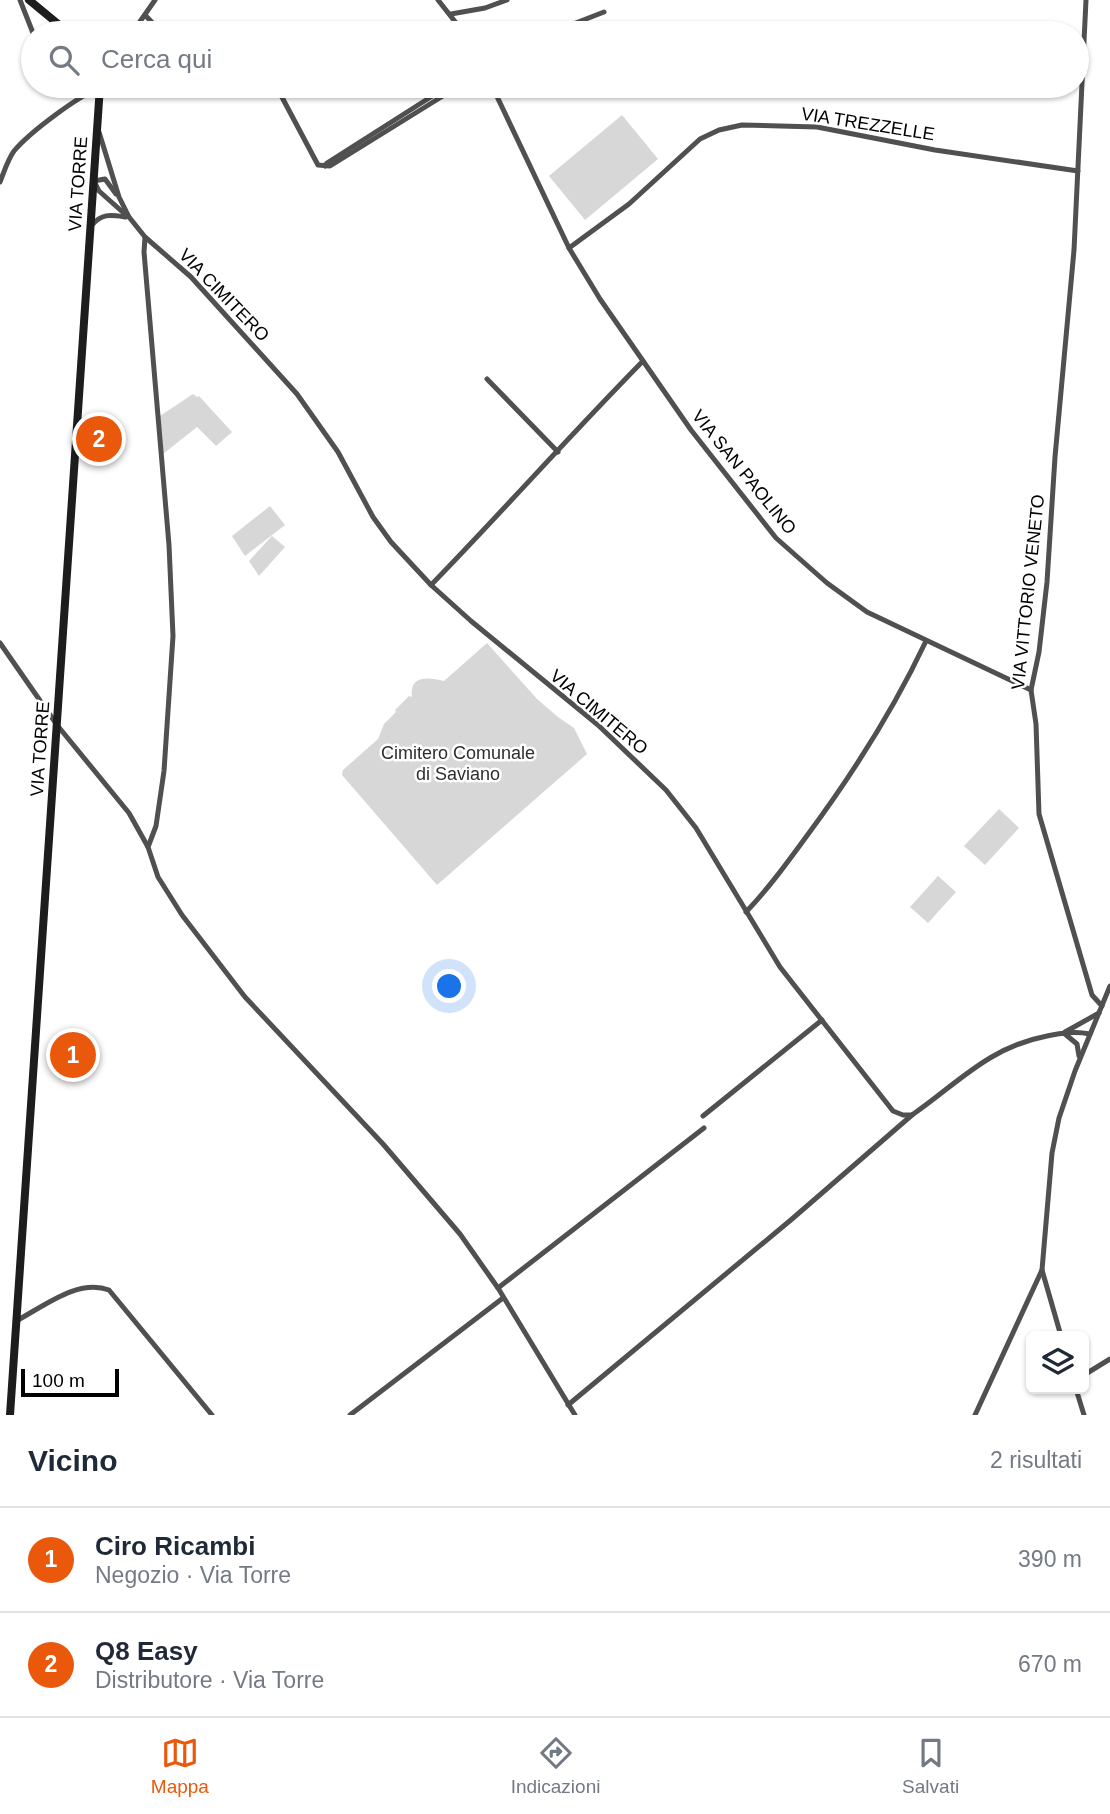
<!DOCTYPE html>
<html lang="it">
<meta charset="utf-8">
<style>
:root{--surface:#fff;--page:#f6f6f7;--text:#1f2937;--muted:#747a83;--line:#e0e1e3;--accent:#ea580c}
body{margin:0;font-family:Arial,sans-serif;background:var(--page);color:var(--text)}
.controls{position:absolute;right:21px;bottom:21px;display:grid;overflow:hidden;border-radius:10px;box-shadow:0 2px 5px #0004}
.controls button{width:63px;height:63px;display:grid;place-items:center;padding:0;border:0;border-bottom:2px solid var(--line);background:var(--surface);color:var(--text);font:35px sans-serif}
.scale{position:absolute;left:21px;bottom:18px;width:98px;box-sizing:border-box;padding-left:7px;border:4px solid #000;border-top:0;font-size:19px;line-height:24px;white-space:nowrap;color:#000;-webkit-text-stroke:5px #fff;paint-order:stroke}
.you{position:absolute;left:450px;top:987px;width:24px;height:24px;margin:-18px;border:5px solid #fff;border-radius:50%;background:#1a73e8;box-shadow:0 0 0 10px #1a73e833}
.badge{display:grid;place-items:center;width:46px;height:46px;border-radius:50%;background:var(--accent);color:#fff;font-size:23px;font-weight:700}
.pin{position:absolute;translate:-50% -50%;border:4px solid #fff;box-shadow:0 2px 7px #0006}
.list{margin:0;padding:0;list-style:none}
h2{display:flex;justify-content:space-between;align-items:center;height:91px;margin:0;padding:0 28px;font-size:30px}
h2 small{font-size:23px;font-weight:400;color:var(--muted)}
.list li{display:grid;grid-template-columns:46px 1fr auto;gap:21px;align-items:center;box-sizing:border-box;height:105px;padding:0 28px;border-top:2px solid var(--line)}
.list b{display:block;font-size:26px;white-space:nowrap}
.list p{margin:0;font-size:23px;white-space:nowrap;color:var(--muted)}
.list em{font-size:23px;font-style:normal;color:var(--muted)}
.icon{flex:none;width:38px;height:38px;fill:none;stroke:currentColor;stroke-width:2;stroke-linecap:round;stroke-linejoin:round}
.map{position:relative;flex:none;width:1110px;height:1415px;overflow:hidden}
.search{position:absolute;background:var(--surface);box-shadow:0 2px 5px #0004;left:21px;right:21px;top:21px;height:77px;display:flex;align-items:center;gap:18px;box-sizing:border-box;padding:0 24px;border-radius:38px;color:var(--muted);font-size:26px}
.sheet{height:301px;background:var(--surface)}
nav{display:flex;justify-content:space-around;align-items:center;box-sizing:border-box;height:98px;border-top:2px solid var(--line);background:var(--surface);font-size:19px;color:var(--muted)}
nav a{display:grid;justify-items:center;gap:4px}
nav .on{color:var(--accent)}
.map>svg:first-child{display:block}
.green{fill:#d7d7d7}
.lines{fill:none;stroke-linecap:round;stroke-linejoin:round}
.minor{stroke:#505050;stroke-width:5}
.secondary{stroke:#1d1d1d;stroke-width:8}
.labels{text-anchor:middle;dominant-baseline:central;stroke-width:5;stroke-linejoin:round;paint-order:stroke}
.street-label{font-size:18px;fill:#000;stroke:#fff}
.park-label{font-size:18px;fill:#2e2e2e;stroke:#fff}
</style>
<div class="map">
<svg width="1110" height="1415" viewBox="0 0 1110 1415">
<rect width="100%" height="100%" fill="#fff"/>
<g class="green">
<path d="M622,115l36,44 -73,61 -36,-44z"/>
<path d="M193,394l4,3 2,-1 33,36 -16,14 -19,-19 -34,27 -3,-38z"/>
<path d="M270,506l15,19 -40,31 -13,-20z"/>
<path d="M272,536l13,11 -26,29 -10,-15z"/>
<path d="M487,643l50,56 21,18 16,11 13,26 -150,131 -95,-110 1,-5 35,-31 6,-15 12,-12 -1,-2 14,-14 3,1c-3,-22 16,-20 32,-16z"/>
<path d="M999,809l20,19 -34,37 -21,-19z"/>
<path d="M938,876l18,16 -28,31 -18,-16z"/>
</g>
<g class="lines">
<g class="minor">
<path d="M20,0l13,33"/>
<path d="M438,0l26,33"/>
<path d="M1086,0l-12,250 -19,207 -8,125 -8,70 -8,38 5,34 3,90 53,181 10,11"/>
<path d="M451,14l34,-6 22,-8"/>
<path d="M145,15l17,18"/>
<path d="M132,33l23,-33"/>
<path d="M550,33l54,-21"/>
<path d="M226,86l5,6 13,-6"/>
<path d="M276,86l42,79 12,1 129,-80"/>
<path d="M492,86l77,162 31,51 91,131 85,108 51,45 40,29 164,78"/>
<path d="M99,132l20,65 10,20 16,20 46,40 106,117 41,58 35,65 18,25 40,43 40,36 127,104 68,65 30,38 84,139 113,144 10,4h9c46,-32 77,-68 135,-79 15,-3 28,-5 43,-2"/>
<path d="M325,166l2,-3 121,-77"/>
<path d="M0,182c4,-10 8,-23 14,-31 16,-19 63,-54 85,-63"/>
<path d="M116,194l-11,-15 -11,2 5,10 27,24"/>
<path d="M92,225c10,-12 19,-10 34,-8"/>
<path d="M145,237l-1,15 25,293 4,91 -9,135 -8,55 -8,21"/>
<path d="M569,248l60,-44 71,-65 19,-9 23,-5 75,2 118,23 143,21"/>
<path d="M487,379l71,73"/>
<path d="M431,585c72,-74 140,-151 212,-224"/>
<path d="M0,643l57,82 72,88 19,34 10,30 24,38 63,82 138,147 77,90 38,54 77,127"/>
<path d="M746,912c22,-23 41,-49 60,-75 46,-62 87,-126 120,-196"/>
<path d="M1065,1032l34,-19"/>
<path d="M1065,1034l12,10 2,12"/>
<path d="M703,1116l119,-96"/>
<path d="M1042,1270l19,66"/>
<path d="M498,1288l206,-160"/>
<path d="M16,1321c27,-14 62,-43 93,-31l103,125"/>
<path d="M1084,1375l26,-16"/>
<path d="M1076,1389l8,26"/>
<path d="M568,1405l224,-186 120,-104"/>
<path d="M350,1415l153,-117"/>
<path d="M975,1415l67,-145 10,-117 7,-35 16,-47 35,-85"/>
</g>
<g class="secondary">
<path d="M29,0l40,33"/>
<path d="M10,1415l90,-1329"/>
</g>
</g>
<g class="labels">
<g class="street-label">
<text transform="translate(868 124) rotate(9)">VIA TREZZELLE</text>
<text transform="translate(78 184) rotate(-86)">VIA TORRE</text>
<text transform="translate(224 295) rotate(46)">VIA CIMITERO</text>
<text transform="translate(744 472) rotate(51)">VIA SAN PAOLINO</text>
<text transform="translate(1028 592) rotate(-84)">VIA VITTORIO VENETO</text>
<text transform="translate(599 712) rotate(40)">VIA CIMITERO</text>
<text transform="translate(40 749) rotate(-86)">VIA TORRE</text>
</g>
<g class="park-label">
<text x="458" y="753">Cimitero Comunale<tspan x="458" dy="21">di Saviano</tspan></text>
</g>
</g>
</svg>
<div class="controls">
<button><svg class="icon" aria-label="layers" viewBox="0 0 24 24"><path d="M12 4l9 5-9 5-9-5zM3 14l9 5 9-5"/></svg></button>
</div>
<div class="scale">100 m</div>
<div class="you"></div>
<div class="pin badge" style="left:73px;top:1055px">1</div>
<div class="pin badge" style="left:99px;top:439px">2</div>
<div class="search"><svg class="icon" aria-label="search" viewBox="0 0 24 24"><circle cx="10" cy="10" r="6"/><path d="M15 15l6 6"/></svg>Cerca qui</div>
</div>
<section class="sheet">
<h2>Vicino<small>2 risultati</small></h2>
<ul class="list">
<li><span class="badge">1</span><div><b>Ciro Ricambi</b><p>Negozio · Via Torre</p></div><em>390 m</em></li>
<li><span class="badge">2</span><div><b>Q8 Easy</b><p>Distributore · Via Torre</p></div><em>670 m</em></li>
</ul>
</section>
<nav>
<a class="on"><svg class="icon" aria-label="map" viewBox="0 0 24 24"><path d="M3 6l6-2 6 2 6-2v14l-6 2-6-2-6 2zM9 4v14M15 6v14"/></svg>Mappa</a>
<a><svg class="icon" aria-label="directions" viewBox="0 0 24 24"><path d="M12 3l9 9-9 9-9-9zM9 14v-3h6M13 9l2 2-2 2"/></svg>Indicazioni</a>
<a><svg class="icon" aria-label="saved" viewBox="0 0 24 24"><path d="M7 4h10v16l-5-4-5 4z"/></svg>Salvati</a>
</nav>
